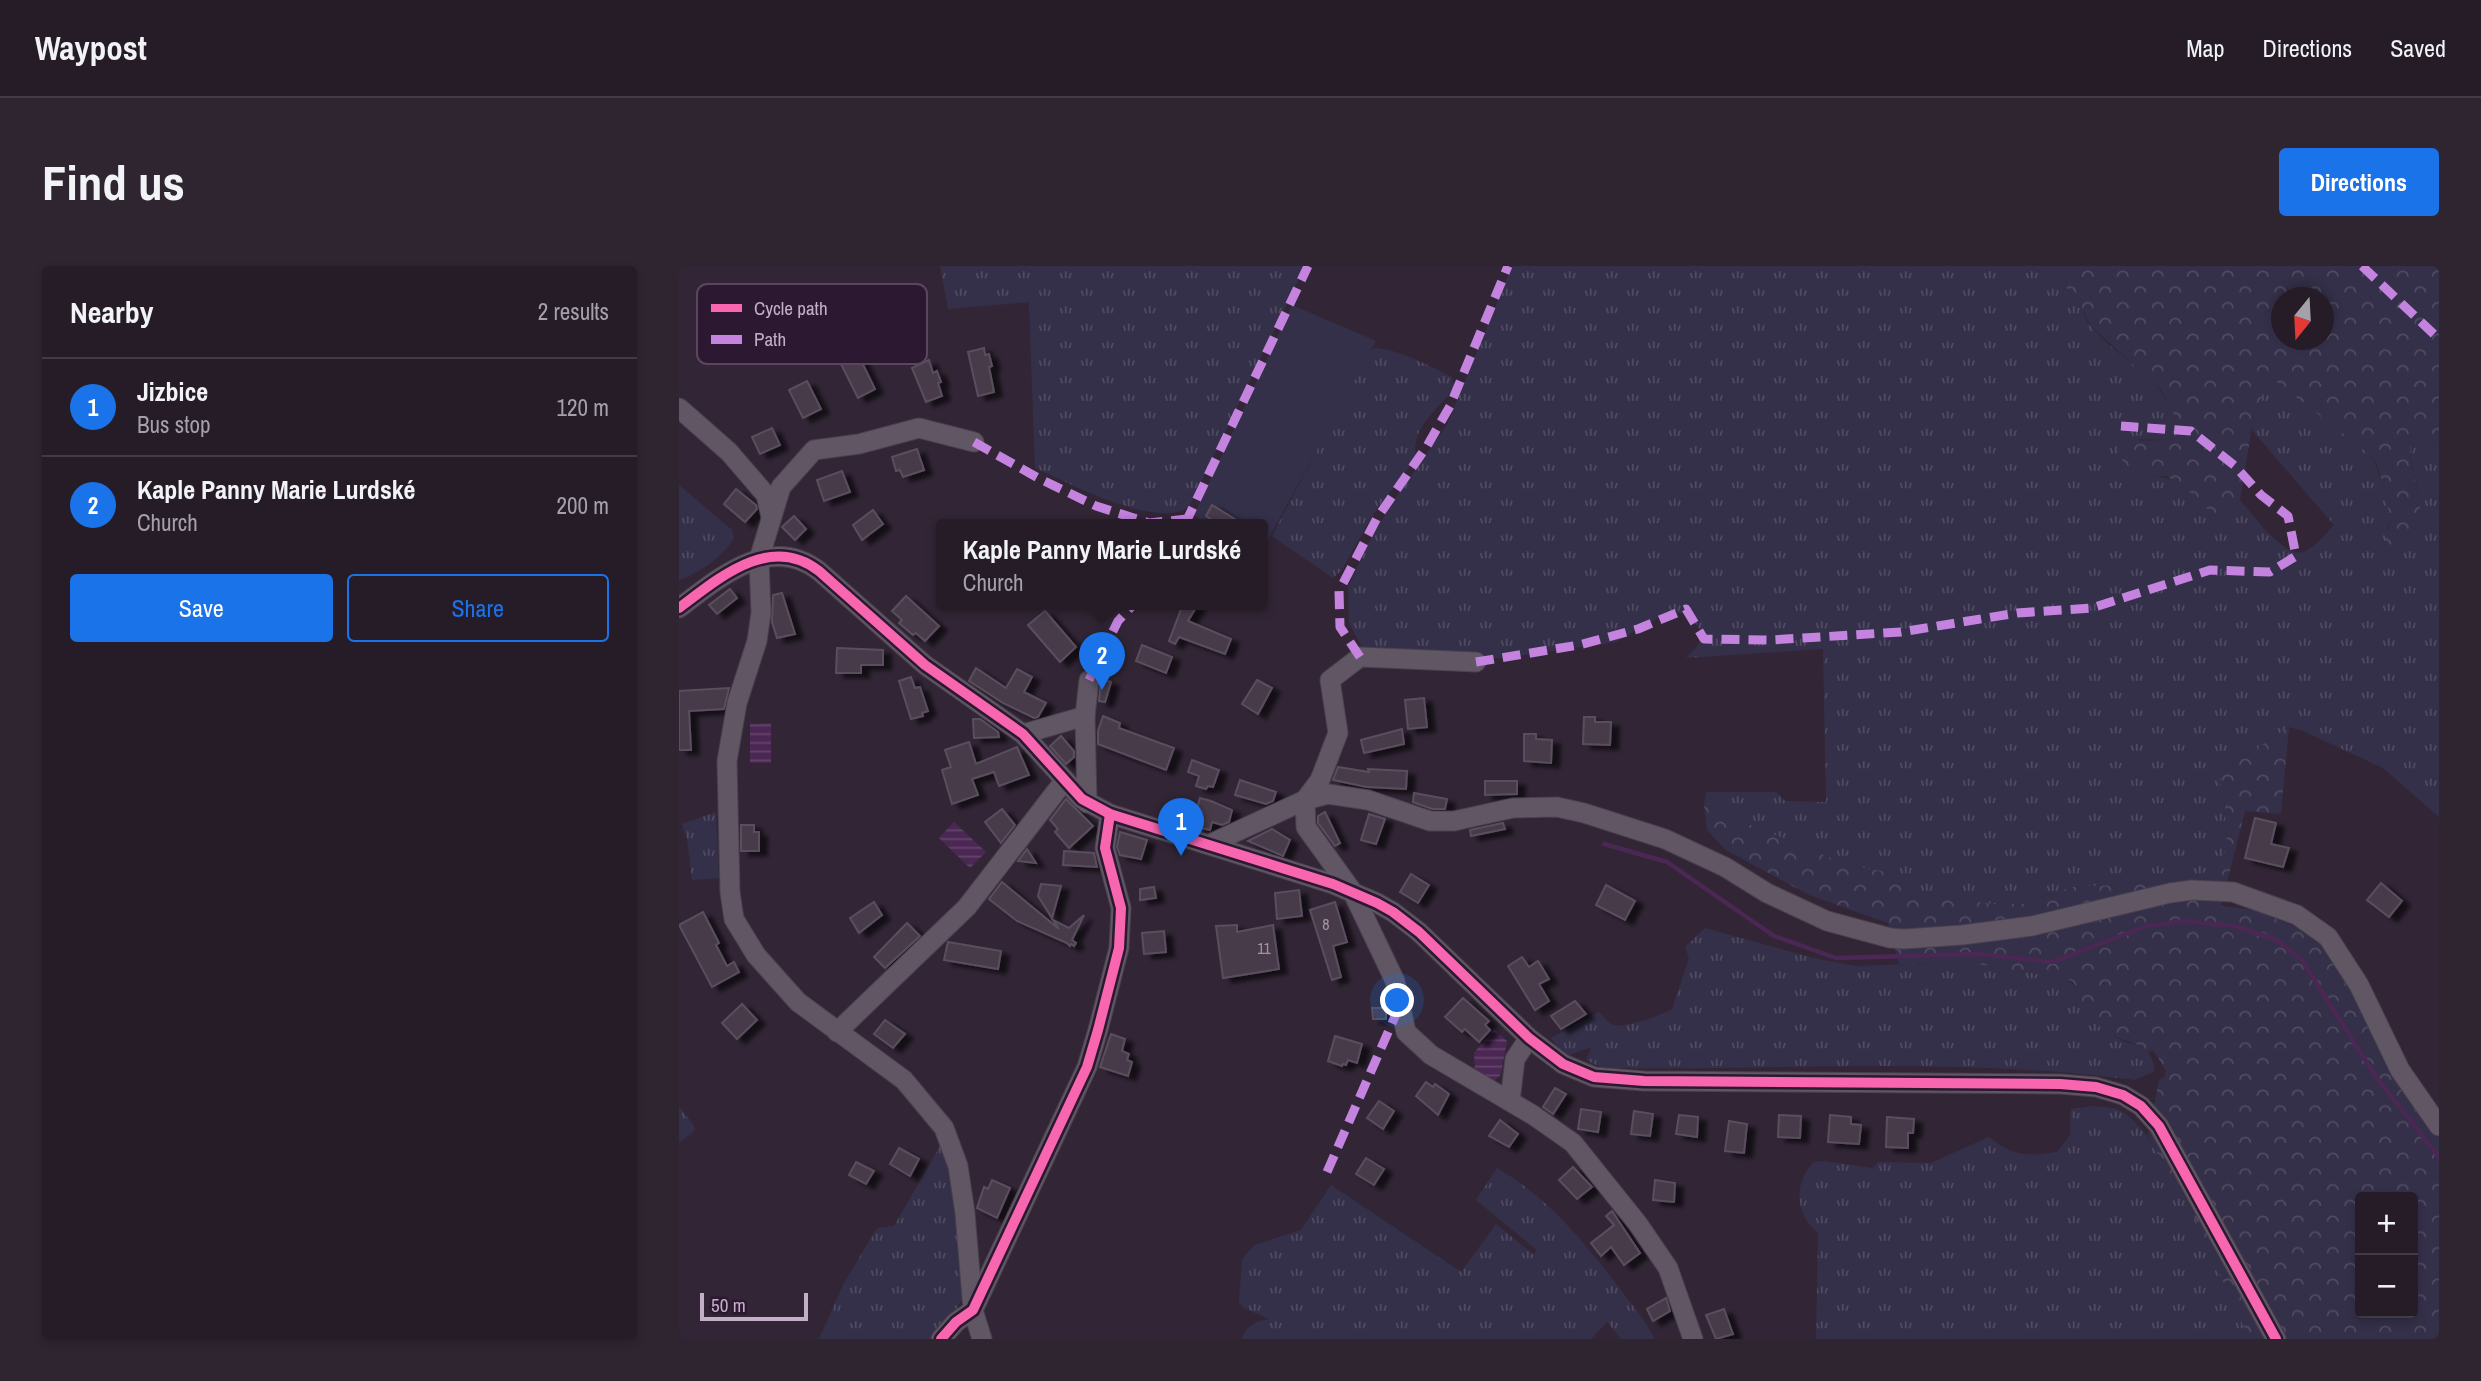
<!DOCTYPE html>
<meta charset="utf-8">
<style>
:root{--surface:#261c28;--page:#2e2530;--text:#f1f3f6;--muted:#a4a1a8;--line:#423a45;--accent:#1a73e8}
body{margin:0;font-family:"Archivo Narrow",sans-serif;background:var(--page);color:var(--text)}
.controls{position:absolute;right:21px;bottom:21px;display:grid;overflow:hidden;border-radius:7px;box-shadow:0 4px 10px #0003}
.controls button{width:63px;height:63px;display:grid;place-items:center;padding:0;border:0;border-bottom:2px solid var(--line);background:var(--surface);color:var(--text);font:35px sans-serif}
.compass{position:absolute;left:1592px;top:21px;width:63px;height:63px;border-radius:50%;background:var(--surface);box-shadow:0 4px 10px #0003;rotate:198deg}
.scale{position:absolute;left:21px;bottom:18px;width:108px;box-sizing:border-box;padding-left:7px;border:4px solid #c4afc8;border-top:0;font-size:19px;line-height:24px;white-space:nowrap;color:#c4afc8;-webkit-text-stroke:5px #2c1931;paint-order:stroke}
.you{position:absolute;left:719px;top:735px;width:24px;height:24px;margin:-18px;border:5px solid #fff;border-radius:50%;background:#1a73e8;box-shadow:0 0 0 10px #1a73e833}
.badge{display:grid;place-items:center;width:46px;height:46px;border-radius:50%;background:var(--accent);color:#fff;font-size:23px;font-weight:700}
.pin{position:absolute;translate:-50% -58px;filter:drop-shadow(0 2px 4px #0008)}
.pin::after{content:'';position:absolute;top:37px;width:24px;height:21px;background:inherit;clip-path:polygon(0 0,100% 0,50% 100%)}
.popup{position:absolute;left:257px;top:253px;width:332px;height:91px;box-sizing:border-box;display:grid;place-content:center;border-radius:7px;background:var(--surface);filter:drop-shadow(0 2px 5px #0005);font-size:23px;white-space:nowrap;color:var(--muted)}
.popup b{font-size:26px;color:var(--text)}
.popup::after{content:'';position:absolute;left:50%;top:100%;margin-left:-14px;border:14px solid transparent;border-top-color:var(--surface)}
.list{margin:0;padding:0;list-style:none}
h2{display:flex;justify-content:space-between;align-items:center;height:91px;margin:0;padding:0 28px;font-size:30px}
h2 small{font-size:23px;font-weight:400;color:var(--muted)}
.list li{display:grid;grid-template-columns:46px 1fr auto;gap:21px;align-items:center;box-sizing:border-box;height:98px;padding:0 28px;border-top:2px solid var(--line)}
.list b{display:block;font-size:26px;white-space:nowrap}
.list p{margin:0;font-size:23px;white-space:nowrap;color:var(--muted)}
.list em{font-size:23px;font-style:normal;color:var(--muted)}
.actions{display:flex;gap:14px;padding:21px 28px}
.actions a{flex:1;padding:16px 0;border:2px solid var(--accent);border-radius:7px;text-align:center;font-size:24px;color:var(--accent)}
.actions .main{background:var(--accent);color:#fff}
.map{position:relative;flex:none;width:1760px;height:1073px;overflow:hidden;border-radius:7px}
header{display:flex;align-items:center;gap:42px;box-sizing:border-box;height:98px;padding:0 35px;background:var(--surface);border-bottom:2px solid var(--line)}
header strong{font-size:33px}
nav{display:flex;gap:38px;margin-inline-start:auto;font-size:24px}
.intro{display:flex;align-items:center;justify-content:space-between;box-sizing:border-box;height:168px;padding:0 42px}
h1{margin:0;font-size:49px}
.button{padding:18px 32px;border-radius:7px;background:var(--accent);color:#fff;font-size:24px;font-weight:700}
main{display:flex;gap:42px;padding:0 42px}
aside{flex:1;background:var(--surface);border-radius:7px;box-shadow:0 4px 10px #0003}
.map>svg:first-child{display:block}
.grass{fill:url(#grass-tufts)}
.forest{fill:url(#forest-crowns);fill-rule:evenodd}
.park{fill:#343049}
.water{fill:url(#water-rules)}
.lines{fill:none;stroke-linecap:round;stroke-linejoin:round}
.stream{stroke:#4b2754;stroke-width:4.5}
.building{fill:#463b4a;stroke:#5a4e5e;stroke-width:2;filter:url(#shadow)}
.minor-casing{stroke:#4a414e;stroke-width:21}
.minor{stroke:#615664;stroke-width:19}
.quiet{stroke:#c483df;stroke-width:9;stroke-dasharray:18 9;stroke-linecap:butt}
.cycleway-casing{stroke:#2c1931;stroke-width:15}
.cycleway{stroke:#f766af;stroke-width:10}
.labels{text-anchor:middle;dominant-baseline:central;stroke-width:7;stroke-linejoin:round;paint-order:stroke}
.number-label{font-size:16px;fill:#a492a8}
.key{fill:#2c1931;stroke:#5a465e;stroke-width:2}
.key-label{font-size:19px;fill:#c4afc8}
</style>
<header>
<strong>Waypost</strong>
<nav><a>Map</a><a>Directions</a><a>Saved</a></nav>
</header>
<div class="intro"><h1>Find us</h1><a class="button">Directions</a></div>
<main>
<aside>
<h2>Nearby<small>2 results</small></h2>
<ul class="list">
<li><span class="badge">1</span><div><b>Jizbice</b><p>Bus stop</p></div><em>120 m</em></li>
<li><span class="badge">2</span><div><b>Kaple Panny Marie Lurdské</b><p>Church</p></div><em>200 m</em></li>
</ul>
<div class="actions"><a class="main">Save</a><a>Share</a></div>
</aside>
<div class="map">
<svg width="1760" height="1073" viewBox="0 0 1760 1073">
<defs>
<pattern id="grass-tufts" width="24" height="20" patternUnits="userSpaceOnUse" patternTransform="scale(1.75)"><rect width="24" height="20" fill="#343049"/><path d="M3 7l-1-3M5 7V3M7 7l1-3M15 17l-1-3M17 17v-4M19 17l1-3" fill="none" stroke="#504b62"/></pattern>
<pattern id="forest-crowns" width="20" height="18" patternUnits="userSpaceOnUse" patternTransform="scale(1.75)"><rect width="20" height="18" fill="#343049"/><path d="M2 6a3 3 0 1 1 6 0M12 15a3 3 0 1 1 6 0" fill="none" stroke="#504b62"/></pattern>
<pattern id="water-rules" width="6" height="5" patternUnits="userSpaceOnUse" patternTransform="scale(1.75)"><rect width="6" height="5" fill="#4b2754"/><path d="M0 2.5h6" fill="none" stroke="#63446b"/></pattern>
<filter id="shadow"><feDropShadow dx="8" dy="4.5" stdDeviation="2" flood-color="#0009"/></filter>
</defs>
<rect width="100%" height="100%" fill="#322636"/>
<g class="grass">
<path d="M261,0h365l-116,241c-33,23 -119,-24 -154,-39l-6,-166 -81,7z"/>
<path d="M833,0h397l40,2 3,-2h113l2,23c3,3 9,7 12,11 5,7 4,17 10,24 30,38 85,56 89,111l-6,5 -33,-1 11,38c30,-2 45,20 65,39h7l18,-16c13,14 46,62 66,51 10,-5 20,-18 28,-26l-82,-95 2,-15 13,-31 7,-4 99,77 15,45 3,19 -4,8 27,5c2,-9 6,-19 6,-28 -1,-24 -14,-47 -9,-71l8,-2 20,12v372l-56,-49 -80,-37 -14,-4 -60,40 -9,14 5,26 2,41 -7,15 -6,6 -18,7 -82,9 -42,2 -50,17h-30l-60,-9 -23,-9 -22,-14 -28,-5 -18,-5 -137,-56 2,-14h70l9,9 41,1 -3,-153 -137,9 11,-11 5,-11 -5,-11 -14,-12 -18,1 -49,28 -114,16 -69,2 -70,-11 -14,-26 -1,-35 19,-43 24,-40 57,-82z"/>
<path d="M696,82c26,2 54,18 77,29l2,8 -2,6c-17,20 -42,39 -36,67l-42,55 -33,58 -8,7 -61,-42 92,-176 4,-8z"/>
<path d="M0,219l53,45 2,8c-11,19 -34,34 -55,42z"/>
<path d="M37,546l3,66 -27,2 -5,-41 -5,-15z"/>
<path d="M1026,662l108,30 43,8 109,-4 99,16c15,7 31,40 45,54 19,19 41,3 46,39l-20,9 -7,-1c-171,-22 -344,-9 -516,-11l-12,-1 -14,-7 6,-13 -24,8 -8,-5 -9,-12 48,-26c4,4 8,10 13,12 10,6 50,-9 60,-15l17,-51 -4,-11z"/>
<path d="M0,840l15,20 1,4 -16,13z"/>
<path d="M1414,840c8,1 19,1 26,4 45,21 110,180 130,229h-433l2,-106c-23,-19 -25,-50 -4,-71l10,-1 48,7 6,-6 53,1 58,-26c23,19 39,20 68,15l13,-17 1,-26z"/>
<path d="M265,873l7,25 12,132 -5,11 -26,32h-113l25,-56 33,-55 17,-2z"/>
<path d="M818,902c51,30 81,67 117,113 14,19 30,37 41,58h-34l-14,-17 -16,17h-350c6,-13 14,-18 28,-20l-25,-11 -5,-6 3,-43 13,-14 46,-15 30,-45 130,87 35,-48 38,31 3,-5 -61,-50z"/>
</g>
<g class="forest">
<path d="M1230,0h43c-15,7 -31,11 -43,0z"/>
<path d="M1386,0h374v179l-20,-12 -8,2c-5,24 7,47 9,70 1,17 -8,48 -28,46l-7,-12 6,-18 -12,-51 -6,-13 -99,-77 -7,4 -13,31 -14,85 -18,16h-7l-32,-30 -17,-10 -16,1 -19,-7 -10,-11 -3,-9 3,-9 51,-1 6,-5c-1,-17 -8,-31 -17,-45l-71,-65 -12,-26 -11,-10zM1602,32h42v42h-42z"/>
<path d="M1610,461l-8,87 -36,-3 -24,95 33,4 61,25 36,44 88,155v205h-190l-59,-132 -42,-71 11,-56 5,-3 2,-6 -12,-20 -6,1c-9,-9 -19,-10 -30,-14 -29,-13 -32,-30 -45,-56l-9,-4 -99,-16 -66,2 -11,-41 -79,-28 -83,-45 -19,-20 -3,-24 137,56 18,5 28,5 22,14 23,9 60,9h30l50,-17 42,-2 82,-9 18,-7 6,-6 7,-15 -2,-41 -5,-26 9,-14zM1681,931h53v116h-53z"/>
</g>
<path class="park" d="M613,39l84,36 -113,208v-25h-55l-14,-9z"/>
<g class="water">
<path d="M92,457v40h-21v-39z"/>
<path d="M275,556l32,30 -16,16 -31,-30z"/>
<path d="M815,763l13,12 -6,33 -7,8 -19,-10 -1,-19z"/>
</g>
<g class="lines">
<path class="stream" d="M925,578l63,18 107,74 62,22 143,-4 73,8 95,-36 38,-5 49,5 41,13 27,21 74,117 63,80"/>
</g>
<g class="building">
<path d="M126,18l33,10 -7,23 -33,-9z"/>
<path d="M176,82l20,41 -17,9 -21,-42z"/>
<path d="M305,82l1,7 4,-1 3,12 -3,1 5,25 -16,4 -10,-44z"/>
<path d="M250,94l4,13 4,-2 4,11 -3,1 4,13 -16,6 -14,-34z"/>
<path d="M128,115l14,28 -18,9 -14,-28z"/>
<path d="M93,162l8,17 -20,9 -8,-17z"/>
<path d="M238,183l7,21 -21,7 -3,-7 -4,1 -4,-14z"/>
<path d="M163,205l8,21 -26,9 -7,-21z"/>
<path d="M57,223l20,16 1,4 -12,13 -21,-18z"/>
<path d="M533,239l31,19h-25l-12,-8z"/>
<path d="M194,244l10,14 -21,16 -9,-15z"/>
<path d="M115,250l12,13 -11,11 -13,-13z"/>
<path d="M51,323l7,9 -20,16 -8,-9z"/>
<path d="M103,327l13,41 -18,4 -5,-16 1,-27z"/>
<path d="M227,330l33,30 -14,15 -9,-8 -3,2 -14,-12 3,-3 -10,-9z"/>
<path d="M504,338h15l-10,17 43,18 -6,15 -46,-17 -4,7 -6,-3z"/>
<path d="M366,345l31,36 -16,15 -32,-37z"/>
<path d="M463,379l30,12 -6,16 -30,-12z"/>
<path d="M158,382l46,2v15h-22v8h-25z"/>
<path d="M297,402l30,20 11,-19 15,8 -8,15 22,11 -8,14 -4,1 -31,-15 -34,-22z"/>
<path d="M232,411l4,11 5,-1 8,24 -6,2 1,3 -12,3 -12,-38z"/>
<path d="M422,413l10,3 -6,20 -6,-1z"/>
<path d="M578,414l15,8 -14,26 -16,-10z"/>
<path d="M50,422l-5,21 -35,2 2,39h-12v-59z"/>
<path d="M745,432l3,29 -19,2 -3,-29z"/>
<path d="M424,450l17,7 -1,5 55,20 -8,22 -68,-26v-13z"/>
<path d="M905,451h11v5h16l-1,23 -27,-1z"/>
<path d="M294,453h7l18,13 1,5 -25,1z"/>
<path d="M723,463l2,15 -40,9 -3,-13z"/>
<path d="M845,468h12v5l16,1 -1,23 -27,-2z"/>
<path d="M382,470l13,15v6l-8,7 -16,-18z"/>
<path d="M290,476l7,22 41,-17 12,28 -30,11 -5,-14 -22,7 6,16 -26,9 -10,-34 9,-3 -6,-17z"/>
<path d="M513,494l27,10 -6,17 -5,-1 -2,3 -10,-3 3,-10 -11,-4z"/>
<path d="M659,501l31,5 -1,-3 39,2 -1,18 -39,-2 -34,-7z"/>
<path d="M561,514l36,12 -3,9 -7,3 -31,-9z"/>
<path d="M806,515h32v13l-32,1z"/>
<path d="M735,527l33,6 -2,10h-13l-19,-7z"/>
<path d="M521,532l11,3 21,9 -3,12 -7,3 -10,-3 -2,8 -12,-3 3,-10 -6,-2z"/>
<path d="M387,533l27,27 -24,22 -14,-16 3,-3 -8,-9z"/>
<path d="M323,543l13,16 -14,18 -16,-21z"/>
<path d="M646,546l15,31 -5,3 -17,-23v-7z"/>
<path d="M690,548l16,5 -9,25 -15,-4z"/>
<path d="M1576,552l21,5 -5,21 18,4 -6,19 -38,-9z"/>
<path d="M824,557l2,6 -34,7 -1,-6z"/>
<path d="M62,559h13v7h5v19h-18z"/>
<path d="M593,563l18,11 -7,16 -35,-15z"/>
<path d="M441,566l27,8 -6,19 -21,-4 -3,-8z"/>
<path d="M348,583l9,14 -18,-2z"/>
<path d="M385,585l30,2 3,14 -34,-2z"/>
<path d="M732,608l18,11 -11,18 -18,-11z"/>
<path d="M323,616l57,47 -6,-9 16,8 15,-13 -12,25 4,3 -2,3 -3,-2 -1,2 -3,-3 -50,-22 -28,-22z"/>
<path d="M1702,617l21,18 -13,16 -22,-17z"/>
<path d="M362,618l20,2 -9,32 -14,-22z"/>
<path d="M927,619l29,16 -10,19 -29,-15z"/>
<path d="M475,621l2,11 -16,2v-11z"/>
<path d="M620,624l3,26 -25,3 -2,-26z"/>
<path d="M195,636l8,13 -23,18 -9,-15z"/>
<path d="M656,636l12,40 -14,4 8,31 -9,3 -22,-70z"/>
<path d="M24,646l16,31 -3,2 11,21 7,-4 5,10 -27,15 -33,-62z"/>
<path d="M228,657l13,13 -35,32 -11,-11z"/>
<path d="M558,659v7l36,-7 6,44 -56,9 -7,-52z"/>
<path d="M485,665l2,21 -22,2 -2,-21z"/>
<path d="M269,676l53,9 -3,18 -54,-9z"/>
<path d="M843,691l7,10 9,-6 11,18 -10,5 10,17 -14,9 -27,-44z"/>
<path d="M784,732l26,23 -4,4 5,5 -11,12 -14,-13 -3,3 -17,-15z"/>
<path d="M896,735l11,13 -25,15 -10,-13z"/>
<path d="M63,738l15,16 -20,19 -15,-16z"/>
<path d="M693,742h14v11h-13z"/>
<path d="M206,754l20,14 -12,14 -19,-14z"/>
<path d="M432,768l14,5 -3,12 7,3 -2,6 5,2 -4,14 -28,-9z"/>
<path d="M656,770l27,8 -5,19 -9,-3 -2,5 -3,-1 -1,2 -14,-5z"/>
<path d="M747,816l7,5 2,-3 14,10 -11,21 -22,-19z"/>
<path d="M876,822l11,6 -13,20 -10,-7z"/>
<path d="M700,835l15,10 -11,18 -16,-11z"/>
<path d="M902,843l20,3 -3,20 -20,-3z"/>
<path d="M955,845l19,3 -3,22 -19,-2z"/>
<path d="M1000,849l19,2 -1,20 -21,-3z"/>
<path d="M1100,849l22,1 -1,22 -22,-1z"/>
<path d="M1151,849l21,2v7l10,1 -2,19 -31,-2z"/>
<path d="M1208,851l27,2 -1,14h-5v15l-22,-1z"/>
<path d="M821,854l18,14 -9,13 -20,-11z"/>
<path d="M1050,855l18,3 -3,29 -19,-2z"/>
<path d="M220,882l20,11 -9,17 -20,-12z"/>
<path d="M687,892l18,11 -10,16 -18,-11z"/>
<path d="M177,896l18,9 -8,13 -17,-9z"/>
<path d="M894,901l19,20 -15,12 -18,-19z"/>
<path d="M313,914l18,8 -13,30 -20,-10 7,-21 4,2z"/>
<path d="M976,914l20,3 -1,19 -21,-2z"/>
<path d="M933,945l28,42 -16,12 -13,-18 -10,9 -10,-13 23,-18 -8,-9z"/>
<path d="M987,1032l4,13 -17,10 -6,-12z"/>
<path d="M1045,1043l9,25 -17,5 -10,-24z"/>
</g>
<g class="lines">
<defs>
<g id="minor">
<path d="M0,142l50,44 37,43 5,22"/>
<path d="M295,176l-55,-14 -60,16 -45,6 -33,37 -22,72 2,54 -4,28 -20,62 -10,58 3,131 4,27 22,36 42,47 106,78 40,48 14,38 7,47 8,97 9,29"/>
<path d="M0,342c40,-30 91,-75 140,-37l106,94 98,69 59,65 28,15 223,70 44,19 16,9 26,20 110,106 34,26 31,13 50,4 416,3 36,3 27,8 18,11 18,20 117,213"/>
<path d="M797,396l-116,-5 -30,23 8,53 -18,47 -15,20 1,27 46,64 43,90 11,51 25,23 102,60 40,28 65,81 30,44 25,71"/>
<path d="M344,468l62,-18"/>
<path d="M408,537l-2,-87 4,-36"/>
<path d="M531,578l95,-44 23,-6 40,6 62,21h24l59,-13 44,-1 27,6 81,26 60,28 42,26 60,28 63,17 14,1 58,-4 70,-9 138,-33 22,-3 41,2 64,23 31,22 31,48 41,85 39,56"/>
<path d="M158,766l130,-125 98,-127"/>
<path d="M831,835l5,-42 14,-21"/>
<path d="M262,1073l15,-17 17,-12 114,-243 11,-37 21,-82 2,-40 -16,-60 5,-34"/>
</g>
</defs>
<use href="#minor" class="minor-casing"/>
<use href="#minor" class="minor"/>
<g class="quiet">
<path d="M1683,0l77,73"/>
<path d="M295,176l66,37 56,27 53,17 38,-4"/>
<path d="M506,258l123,-258"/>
<path d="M681,391l-20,-30 -1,-36 38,-73 50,-72 23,-40 58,-140"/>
<path d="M797,396l103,-17 59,-16 48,-20 18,30 66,1 131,-8 116,-19 75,-5 118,-38 60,2 26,-16 -8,-40 -27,-21 -26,-29 -44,-35 -70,-5"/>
<path d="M410,414l29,-59 16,-17"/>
<path d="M648,906l73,-167"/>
</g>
<defs>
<g id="cycleway">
<path d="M0,342c40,-30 91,-75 140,-37l106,94 98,69 59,65 28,15 223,70 44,19 16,9 26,20 110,106 34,26 31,13 50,4 416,3 36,3 27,8 18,11 18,20 117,213"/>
<path d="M262,1073l15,-17 17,-12 114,-243 11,-37 21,-82 2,-40 -16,-60 5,-34"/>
</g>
</defs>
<use href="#cycleway" class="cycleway-casing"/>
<use href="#cycleway" class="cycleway"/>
</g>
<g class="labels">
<g class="number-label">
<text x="647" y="658">8</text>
<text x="585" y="682">11</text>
</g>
</g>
<rect x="18" y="18" width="230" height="80" rx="10" class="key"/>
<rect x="32" y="38" width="31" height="8" fill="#f766af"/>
<rect x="32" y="69" width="31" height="9" fill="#c483df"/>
<g class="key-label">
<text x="75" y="49">Cycle path</text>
<text x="75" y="80">Path</text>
</g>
</svg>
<div class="controls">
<button>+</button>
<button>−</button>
</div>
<svg class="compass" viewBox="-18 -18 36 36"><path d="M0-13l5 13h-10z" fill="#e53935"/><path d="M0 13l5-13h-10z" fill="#a4a1a8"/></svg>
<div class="scale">50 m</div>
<div class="you"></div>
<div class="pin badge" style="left:502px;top:590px">1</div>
<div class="pin badge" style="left:423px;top:424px">2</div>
<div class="popup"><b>Kaple Panny Marie Lurdské</b>Church</div>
</div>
</main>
